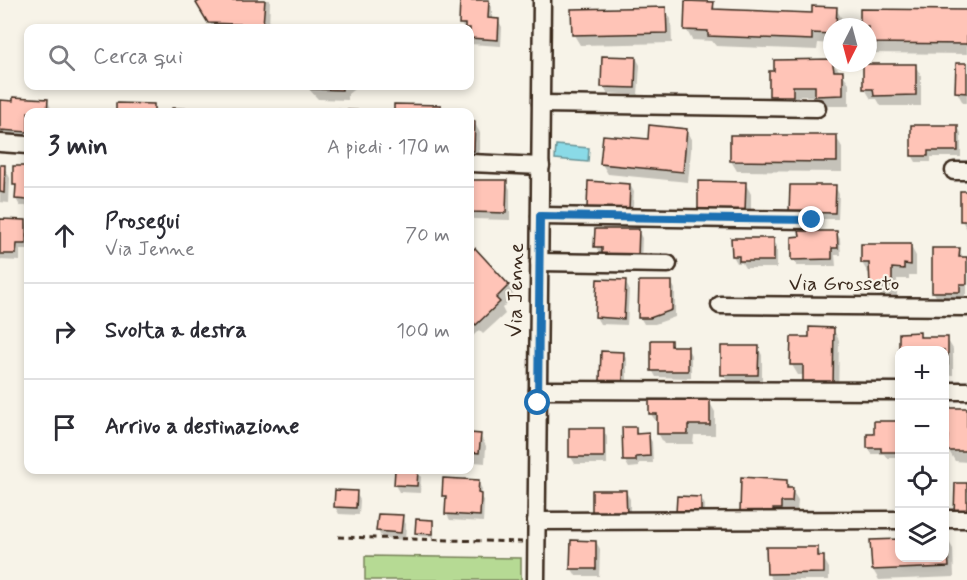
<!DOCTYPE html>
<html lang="it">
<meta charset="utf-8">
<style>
:root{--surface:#fff;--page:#f7f7f7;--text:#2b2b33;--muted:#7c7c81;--line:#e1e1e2}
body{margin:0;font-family:Mynerve,sans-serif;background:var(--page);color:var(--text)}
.controls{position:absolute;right:18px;bottom:18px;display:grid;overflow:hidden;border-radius:12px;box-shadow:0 3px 9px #0003}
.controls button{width:54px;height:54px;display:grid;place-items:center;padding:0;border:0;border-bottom:2px solid var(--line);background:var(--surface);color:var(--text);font:30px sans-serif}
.compass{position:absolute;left:823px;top:18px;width:54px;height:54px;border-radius:50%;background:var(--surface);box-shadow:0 3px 9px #0003;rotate:186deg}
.stop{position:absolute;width:18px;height:18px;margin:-14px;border:4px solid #1f6fb2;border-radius:50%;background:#fff}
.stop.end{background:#1f6fb2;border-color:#fff;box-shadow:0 2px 6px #0008}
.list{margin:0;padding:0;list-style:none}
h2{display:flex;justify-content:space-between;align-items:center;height:78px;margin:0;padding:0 24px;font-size:26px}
h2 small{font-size:20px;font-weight:400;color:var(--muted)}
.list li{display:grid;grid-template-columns:39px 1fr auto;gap:18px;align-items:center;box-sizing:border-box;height:96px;padding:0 24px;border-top:2px solid var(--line)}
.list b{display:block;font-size:22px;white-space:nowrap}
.list p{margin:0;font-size:20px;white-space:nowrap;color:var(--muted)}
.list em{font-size:20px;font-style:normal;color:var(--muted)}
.icon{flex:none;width:33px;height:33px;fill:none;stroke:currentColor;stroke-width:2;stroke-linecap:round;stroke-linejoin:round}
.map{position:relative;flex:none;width:967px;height:580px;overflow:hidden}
.search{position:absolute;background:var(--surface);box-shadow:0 3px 9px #0003;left:24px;top:24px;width:450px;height:66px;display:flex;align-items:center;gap:15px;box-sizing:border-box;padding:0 21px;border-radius:12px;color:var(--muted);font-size:22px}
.panel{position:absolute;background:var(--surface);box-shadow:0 3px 9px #0003;left:24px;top:108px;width:450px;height:366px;border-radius:12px}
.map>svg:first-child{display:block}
.green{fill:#b6da94;stroke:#788259;stroke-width:1.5}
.water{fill:#8adae7;stroke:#6a9497;stroke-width:1.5}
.shadow{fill:#0003}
.building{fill:#ffc4b7;stroke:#3b2a1e;stroke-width:1.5}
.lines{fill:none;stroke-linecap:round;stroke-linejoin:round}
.minor-casing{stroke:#3b2a1e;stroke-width:21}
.path{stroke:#3b2a1e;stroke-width:3;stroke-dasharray:6 4.5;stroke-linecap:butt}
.minor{stroke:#f7f3e8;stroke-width:16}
.route{stroke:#1f6fb2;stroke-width:8}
.labels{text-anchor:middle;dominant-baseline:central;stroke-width:4.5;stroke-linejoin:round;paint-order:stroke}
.street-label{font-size:21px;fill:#3b2a1e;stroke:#f7f3e8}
</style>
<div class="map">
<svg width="967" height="580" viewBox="0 0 967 580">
<rect width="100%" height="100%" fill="#f7f3e8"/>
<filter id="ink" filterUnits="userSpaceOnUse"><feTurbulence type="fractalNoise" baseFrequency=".0167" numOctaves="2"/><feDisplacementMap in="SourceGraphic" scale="12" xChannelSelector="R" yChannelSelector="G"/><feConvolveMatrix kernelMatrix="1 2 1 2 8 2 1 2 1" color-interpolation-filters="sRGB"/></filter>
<g filter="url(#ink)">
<path class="green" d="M365,556l156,2v22h-156z"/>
<path class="water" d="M556,145l33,3 -1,14 -33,-3z"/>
<g class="shadow">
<path d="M204,0h66l-1,28h-56l-15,-25z"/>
<path d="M462,0h26l4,7v13h6l4,7 -1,19 -31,-2v-16h-7l-2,-4z"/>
<path d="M713,4l4,7 97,3 22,-5 6,10v8h-10v17l-14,-1 -1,7 -101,-4 -4,-5 -20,-1 -6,-11z"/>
<path d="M665,9l6,10 1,24 -92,2 -6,-10z"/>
<path d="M967,12v42l-99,-1v-26h-6z"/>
<path d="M636,58l4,7 -2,30 -31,-2 -4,-7z"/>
<path d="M832,63l10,10 7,10v23h-27l-5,-10h-19v10h-21l-6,-10z"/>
<path d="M967,64v39h-4l-6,-11z"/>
<path d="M915,65l6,11v30h-40l-4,-7h-6l-6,-10z"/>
<path d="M306,86h59h-7l-10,8v6l-30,-1z"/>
<path d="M47,100l6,12h-25v30l-28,-3v-37z"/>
<path d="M117,104l36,1 4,7h-40z"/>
<path d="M396,106h44l3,6h-47z"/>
<path d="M470,122h4l6,11 -1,28h-9z"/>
<path d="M957,126l4,7v24h-30v5h-15l-4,-7z"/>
<path d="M686,130l6,11 -4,41 -80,-8 -6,-10 47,-23z"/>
<path d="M836,137l6,10v25l-105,-1 -6,-10z"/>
<path d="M0,167h4l6,11 -1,25 -9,-1z"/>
<path d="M15,167l13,1v38h-8l-4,-7 1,-10 -3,-5z"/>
<path d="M470,181l36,1 4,7v31l-37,-1 -3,-6z"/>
<path d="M745,183l6,11v29l-46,-1z"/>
<path d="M630,185l4,7 -2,25 -40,-2 -4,-7z"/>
<path d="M835,187l4,7 -1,25h-43z"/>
<path d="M967,192v37l-5,-8z"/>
<path d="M0,220l26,1 2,5v24h-8v11l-20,-1z"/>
<path d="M638,231l4,7 -1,24 -41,-8 -4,-7z"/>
<path d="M836,232l4,7 1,16h-6l1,11h-39l-4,-7z"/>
<path d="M773,240l4,6v22h-32l-3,-5h-5l-4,-7z"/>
<path d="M910,245l6,11v19h-7v4h-12v17h-20l-6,-10v-13h-3l-6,-10z"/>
<path d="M475,250l33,36 6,10 -12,12 3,6 -22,20 -4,-4 -9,9v-84z"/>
<path d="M959,250l5,8 3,1v35h-2v8h-26l-6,-11z"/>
<path d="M625,282l4,7 -2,36 -27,-1 -4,-7z"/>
<path d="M671,282l4,7v28l-20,7h-11l-4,-7z"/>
<path d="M833,329l6,11 -1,57 -33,-22h-7l-6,-10 18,-27z"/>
<path d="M901,334h18l3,5h25l6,10v26h-8v12l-1,-37h-43z"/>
<path d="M670,342l4,6h13l4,7v23l-35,-1 -4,-7z"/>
<path d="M758,348l4,7v27l-35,-1 -4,-7z"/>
<path d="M623,353l4,7v28l-22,-1 -4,-7z"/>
<path d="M709,401l6,11v23h-21l-1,9h-29l-6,-11v-9l-8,-11z"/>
<path d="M944,410h23v52l-12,-1 -6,-10v-13l-5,-8z"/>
<path d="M900,423v35h-13l-3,-4h-12l-4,-7 8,-12z"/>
<path d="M470,428l3,7h7l6,11 -1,17 -11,-1 -1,2h-3z"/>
<path d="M635,429l4,6h9l4,7 1,21h-14v4l-10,1 -4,-7z"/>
<path d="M603,430l4,7v27h-32l-4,-7z"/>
<path d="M396,470h21l4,7 -1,16 -21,-1 -4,-7z"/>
<path d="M786,481l12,19 -1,12h-11v7l-39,3 -6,-11z"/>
<path d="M478,482l4,7 -1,8 3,5 -1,20 -33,-2 -4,-7 1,-11 -4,-6z"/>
<path d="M626,492l4,7v25h-32z"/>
<path d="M356,493l4,7 -1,15 -20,-1 -4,-7z"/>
<path d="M679,497l22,1 4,7 -1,15z"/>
<path d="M402,517l4,7 -1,16 -23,-2 -4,-7z"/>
<path d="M433,521l1,3v13l-16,-1 -2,-3z"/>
<path d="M947,538l6,11 1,28 -75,3 -6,-10 27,-12h44z"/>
<path d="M596,542l4,7 -1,27h-23l-4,-7z"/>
<path d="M817,548l12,20v12h-57l-4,-7z"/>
</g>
<g class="building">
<path d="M201,0h64l-2,25 -55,-2 -12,-20z"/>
<path d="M460,0h29l-1,18 11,1 -1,21 -28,-2v-10h-5v-4h-6z"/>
<path d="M685,1l29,1 -1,7 99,4v-7l25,1 -1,20h-4v7l-20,-1v7l-104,-4v-5l-24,-1z"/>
<path d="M666,7l1,26 -95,2 -1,-26z"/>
<path d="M860,9l107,1v34l-99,-1v-16h-8z"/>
<path d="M602,56l34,1 -1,31 -34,-1z"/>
<path d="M832,59l2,12h9v24l-28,1v-10h-22v10h-24v-25h5v-11z"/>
<path d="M956,63h11v30l-12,-1z"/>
<path d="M863,64h53v31l-42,1 -1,-7h-10z"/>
<path d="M308,86h34v4l-31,-1z"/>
<path d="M13,97l35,2 -1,13h-19v20l-28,-2v-30l13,1z"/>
<path d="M116,103l38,1v8h-38z"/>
<path d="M394,104l47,1v7h-47z"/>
<path d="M172,108l25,1v3h-26z"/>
<path d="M325,109l44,2v1h-44z"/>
<path d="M470,120l5,1 -1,30h-4z"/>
<path d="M649,125l38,4 -4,43 -83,-8 3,-29 45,4z"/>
<path d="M911,125h47v26h-30v5h-17z"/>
<path d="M730,135h107v27l-107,-1z"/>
<path d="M0,165h5l-1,28 -4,-1z"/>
<path d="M13,166h15v34l-13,-1 1,-14h-3z"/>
<path d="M470,180h37l-1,33 -36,-1z"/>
<path d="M588,181l42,3 -1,26 -42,-2z"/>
<path d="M698,181l48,1 -1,31 -47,-1z"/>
<path d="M790,185h46l-1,28 -46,-1z"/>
<rect x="960" y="191" width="7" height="30"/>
<path d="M0,219l26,1v24h-9l-1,10h-16z"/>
<path d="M595,229h44l-1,27 -36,-1v-8h-8z"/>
<path d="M799,231h38l1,17h-6v11l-41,1v-23l9,-1z"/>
<path d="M731,238h43v23h-35v-5h-7z"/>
<path d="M861,244h50v21l-7,-1v5l-12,-1v18h-22l-1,-23h-8z"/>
<path d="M475,248l34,37 -13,13 4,4 -24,23 -4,-4 -2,2v-70z"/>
<path d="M932,248h28l-1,9h8v27h-7v8h-28z"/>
<path d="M597,279l29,1 -2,39 -29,-2z"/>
<path d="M639,281h33v29l-22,8h-12z"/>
<path d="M809,327l25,1 -1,59 -30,-1v-21h-13l1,-28h18z"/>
<path d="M920,332v5h28v28h-4v-15h-44l-1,24v-41z"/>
<path d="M651,340h20v6h17v25h-37z"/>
<path d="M721,346h38l-1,29h-37z"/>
<path d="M601,351l23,1 -1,29h-23z"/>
<path d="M649,400h61v25h-22v9h-31v-20h-8z"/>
<path d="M944,408h23v43h-20l1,-23h-4z"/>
<path d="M874,421h26v31h-19v-4h-14v-14h7z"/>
<path d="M622,427h14v7l13,-1 1,23 -14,1v4h-13z"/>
<rect x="569" y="428" width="35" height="29"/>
<path d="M470,433l11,1 -2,19 -9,-1z"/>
<path d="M395,470h23l-1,16 -23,-1z"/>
<path d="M741,477l46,3v8h6l-1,14h-11v7h-8v4l-33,-1z"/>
<path d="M443,478l36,2 -1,13 3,1 -1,22 -35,-2 1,-18h-4z"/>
<path d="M955,483h12v32h-13z"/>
<path d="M335,490l22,1 -1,17 -22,-1z"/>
<path d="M592,490h34l1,27 -35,1z"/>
<path d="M677,496l24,1v17l-25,-1z"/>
<path d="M378,514l25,1 -2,18 -25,-2z"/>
<path d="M416,519l17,1v14l-18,-1z"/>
<path d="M944,537h3l2,30 -77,3 -2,-30 30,-1v19h44z"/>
<path d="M571,540l25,1v28h-26z"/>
<path d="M766,547h52v9h6v17l-57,1z"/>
</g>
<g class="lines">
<defs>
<g id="minor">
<path d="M541,104l276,4"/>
<path d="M0,143l28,2"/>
<path d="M470,163l71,3"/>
<path d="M954,171h13"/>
<path d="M540,216l272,4"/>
<path d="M539,262l129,2"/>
<path d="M720,305l247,2"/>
<path d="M538,390l362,1"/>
<path d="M944,391h23"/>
<path d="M944,519h23"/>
<path d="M536,521l364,-1"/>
<path d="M536,580l6,-580"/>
</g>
</defs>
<use href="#minor" class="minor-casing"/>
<path class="path" d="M338,537l184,5"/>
<use href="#minor" class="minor"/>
</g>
</g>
<g class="lines" filter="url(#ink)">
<path class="route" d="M538,403l2,-187 272,4"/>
</g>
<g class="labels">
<g class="street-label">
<text x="844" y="284">Via Grosseto</text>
<text transform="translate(516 290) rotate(-89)">Via Jenne</text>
</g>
</g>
</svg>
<div class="controls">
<button>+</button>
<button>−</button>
<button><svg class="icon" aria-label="locate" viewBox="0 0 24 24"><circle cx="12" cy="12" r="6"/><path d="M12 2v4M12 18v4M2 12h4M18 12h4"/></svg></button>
<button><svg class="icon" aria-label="layers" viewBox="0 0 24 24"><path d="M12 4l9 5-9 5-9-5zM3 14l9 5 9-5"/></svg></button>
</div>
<svg class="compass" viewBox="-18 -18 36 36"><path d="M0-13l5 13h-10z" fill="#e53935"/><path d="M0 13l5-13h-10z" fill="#7c7c81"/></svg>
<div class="stop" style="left:538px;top:403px"></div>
<div class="stop end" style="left:812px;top:220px"></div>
<div class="search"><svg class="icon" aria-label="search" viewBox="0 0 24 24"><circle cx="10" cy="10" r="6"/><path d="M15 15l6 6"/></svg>Cerca qui</div>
<section class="panel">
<h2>3 min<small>A piedi · 170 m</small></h2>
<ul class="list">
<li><svg class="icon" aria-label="ahead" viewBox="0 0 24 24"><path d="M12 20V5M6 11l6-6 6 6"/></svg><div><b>Prosegui</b><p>Via Jenne</p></div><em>70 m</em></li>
<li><svg class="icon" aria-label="right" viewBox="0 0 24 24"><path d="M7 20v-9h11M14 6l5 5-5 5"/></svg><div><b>Svolta a destra</b></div><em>100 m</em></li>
<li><svg class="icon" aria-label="arrive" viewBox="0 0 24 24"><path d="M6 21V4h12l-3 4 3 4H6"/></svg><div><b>Arrivo a destinazione</b></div></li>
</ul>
</section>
</div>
